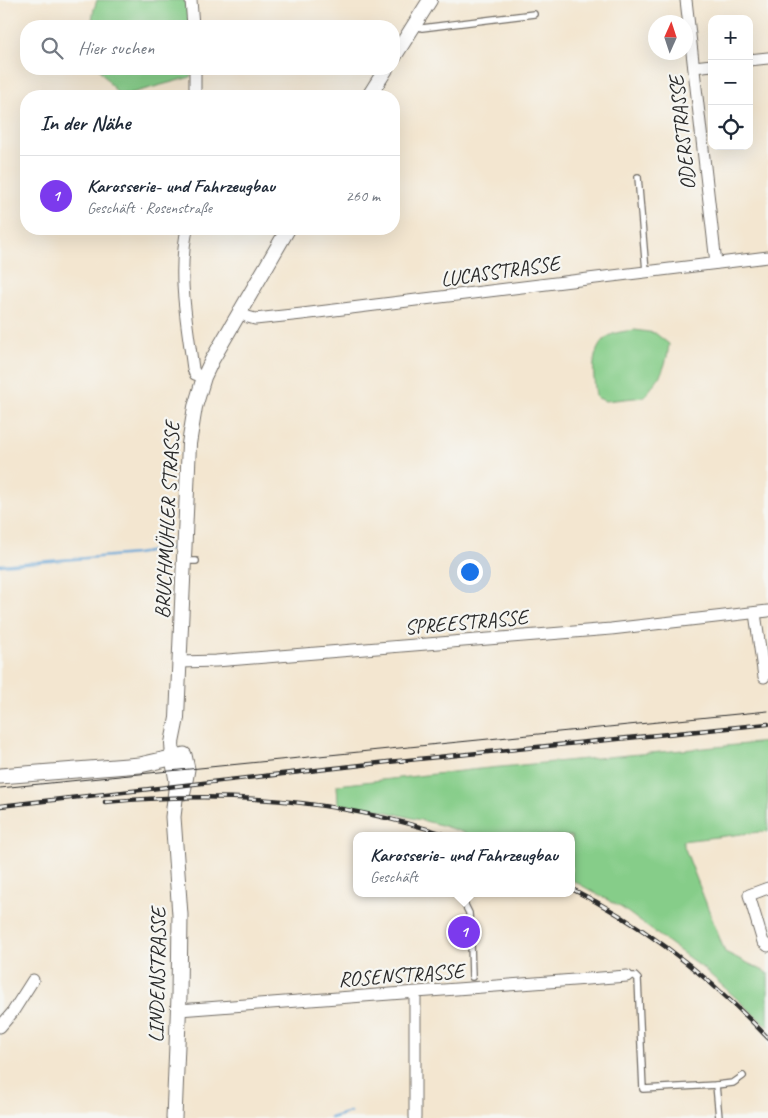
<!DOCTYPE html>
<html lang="de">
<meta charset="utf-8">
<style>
:root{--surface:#fff;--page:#f2f2f3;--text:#1f2937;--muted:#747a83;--line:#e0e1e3;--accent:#7c3aed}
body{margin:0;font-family:Caveat,sans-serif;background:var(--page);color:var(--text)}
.controls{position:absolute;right:15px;top:15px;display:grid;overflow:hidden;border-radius:10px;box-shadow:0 5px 20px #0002}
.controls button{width:45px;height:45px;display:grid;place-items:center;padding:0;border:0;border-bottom:1px solid var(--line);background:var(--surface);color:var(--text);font:25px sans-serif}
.compass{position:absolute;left:648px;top:15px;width:45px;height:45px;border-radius:50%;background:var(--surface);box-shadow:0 5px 20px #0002;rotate:3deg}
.you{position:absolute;left:469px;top:571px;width:18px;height:18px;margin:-12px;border:4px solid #fff;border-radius:50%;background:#1a73e8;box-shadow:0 0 0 8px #1a73e833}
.badge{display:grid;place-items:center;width:32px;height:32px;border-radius:50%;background:var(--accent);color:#fff;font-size:16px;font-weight:700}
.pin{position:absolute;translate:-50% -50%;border:2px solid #fff;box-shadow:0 1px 5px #0006}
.popup{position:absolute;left:353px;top:832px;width:222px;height:65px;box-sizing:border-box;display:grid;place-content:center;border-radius:10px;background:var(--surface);filter:drop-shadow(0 1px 4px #0005);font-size:16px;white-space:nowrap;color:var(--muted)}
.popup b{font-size:19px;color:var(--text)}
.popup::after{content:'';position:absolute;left:50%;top:100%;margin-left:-10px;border:10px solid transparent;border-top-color:var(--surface)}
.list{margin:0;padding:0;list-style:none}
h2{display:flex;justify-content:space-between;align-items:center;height:65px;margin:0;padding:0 20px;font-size:21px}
h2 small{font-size:16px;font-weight:400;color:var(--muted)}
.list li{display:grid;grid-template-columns:32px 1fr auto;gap:15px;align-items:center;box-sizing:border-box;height:80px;padding:0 20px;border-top:1px solid var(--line)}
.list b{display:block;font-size:19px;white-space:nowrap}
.list p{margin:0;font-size:16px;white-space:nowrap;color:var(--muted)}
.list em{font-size:16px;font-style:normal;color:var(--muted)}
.icon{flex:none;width:28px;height:28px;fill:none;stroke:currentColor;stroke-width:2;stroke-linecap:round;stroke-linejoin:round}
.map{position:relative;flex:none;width:768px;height:1118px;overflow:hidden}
.search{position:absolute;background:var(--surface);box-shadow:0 5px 20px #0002;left:20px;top:20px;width:380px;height:55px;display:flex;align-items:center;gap:12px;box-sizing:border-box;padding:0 18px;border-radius:20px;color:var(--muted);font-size:19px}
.panel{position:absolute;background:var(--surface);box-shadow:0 5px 20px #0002;left:20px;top:90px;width:380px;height:145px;border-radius:20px}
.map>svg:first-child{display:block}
.green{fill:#86cd89;stroke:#587c5a}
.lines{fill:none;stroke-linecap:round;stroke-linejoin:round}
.stream{stroke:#62a3d5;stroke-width:2.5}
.service-casing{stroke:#716c65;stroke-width:8}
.minor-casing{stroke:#716c65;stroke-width:13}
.tertiary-casing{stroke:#716c65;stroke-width:16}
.secondary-casing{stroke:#716c65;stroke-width:17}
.service{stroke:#fff;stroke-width:5.5}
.minor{stroke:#fff;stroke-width:11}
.tertiary{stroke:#fff;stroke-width:14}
.secondary{stroke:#fff;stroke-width:15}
.tram{stroke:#2b2b2b;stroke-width:1}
.rail-casing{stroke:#2b2b2b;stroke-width:4.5}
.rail{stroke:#f6f6f2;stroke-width:2.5;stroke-dasharray:8;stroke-linecap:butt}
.labels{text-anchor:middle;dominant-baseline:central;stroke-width:4.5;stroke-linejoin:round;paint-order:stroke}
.street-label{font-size:21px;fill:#2b2b2b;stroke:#f6f6f2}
</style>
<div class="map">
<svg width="768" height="1118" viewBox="0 0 768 1118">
<rect width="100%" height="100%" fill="#f6f6f2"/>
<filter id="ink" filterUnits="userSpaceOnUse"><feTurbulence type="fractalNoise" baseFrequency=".02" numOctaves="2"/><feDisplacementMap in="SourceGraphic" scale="10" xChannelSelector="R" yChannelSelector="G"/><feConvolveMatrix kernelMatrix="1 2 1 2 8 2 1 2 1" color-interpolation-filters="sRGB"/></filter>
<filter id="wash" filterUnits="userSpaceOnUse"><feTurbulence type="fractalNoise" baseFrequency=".0096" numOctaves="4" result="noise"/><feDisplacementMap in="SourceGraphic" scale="20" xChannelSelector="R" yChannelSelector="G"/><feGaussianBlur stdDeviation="1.12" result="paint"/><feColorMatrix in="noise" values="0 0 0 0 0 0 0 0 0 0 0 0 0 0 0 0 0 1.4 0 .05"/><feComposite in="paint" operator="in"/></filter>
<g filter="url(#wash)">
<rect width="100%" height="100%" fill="#f3e6d0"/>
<g class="green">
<path d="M97,0h92l1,26h-99l3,-17z"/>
<path d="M99,69h92v8l-63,17 -11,-1z"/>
<path d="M635,330l20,3 14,11c-3,26 -9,33 -25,53l-39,4 -9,-4c-2,-19 -8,-48 13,-61 6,-4 18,-5 26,-6z"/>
<path d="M768,742v89l-86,10 43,111 43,21v54l-64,-58 -82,-61 -50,-28v-44h-99l-32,-11 -70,-17 -33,-4 -1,-19 142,-16z"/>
</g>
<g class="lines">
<g class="stream">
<path d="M0,565l136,-11 36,-6"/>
<path d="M330,1118l20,-6"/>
</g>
</g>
</g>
<g filter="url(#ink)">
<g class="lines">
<defs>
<g id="service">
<path d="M415,25l7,3 112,-14"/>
<path d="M638,177l8,94"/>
<path d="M184,561h12"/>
<path d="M459,893l10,20 2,30"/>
<path d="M465,937l6,6 1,34"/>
<path d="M627,976h8l3,3 5,110 73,-4 17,-2 10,-7"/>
<path d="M716,1085l3,33"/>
</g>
<g id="minor">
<path d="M191,0l2,26"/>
<path d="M686,0l30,263"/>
<path d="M749,60l19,-2"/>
<path d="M694,67l18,-2"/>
<path d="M195,69v27"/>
<path d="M187,229c-10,47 0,93 6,140l2,5 9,3"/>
<path d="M239,312l9,5 7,2 47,-5 466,-57"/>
<path d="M755,613l9,64"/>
<path d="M180,662l36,-1 395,-32 157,-18"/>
<path d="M768,888l-19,7 14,47 5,4"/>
<path d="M179,1010l448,-34"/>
<path d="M0,1027l12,-14 21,-33"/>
<path d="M415,1118v-125"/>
</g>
<g id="tertiary">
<path d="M394,57l36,-57"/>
<path d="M369,96l17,-27"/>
<path d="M173,758l-1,-15 5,-25 12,-274 6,-37 9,-30 8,-17 76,-131"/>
</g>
<g id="secondary">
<path d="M173,758l4,23 -4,36 7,98 -1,81 -5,122"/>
<path d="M0,776l140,-11 44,-10 3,14 -4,23"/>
</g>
</defs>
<use href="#service" class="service-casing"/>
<use href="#minor" class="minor-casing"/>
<use href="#tertiary" class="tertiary-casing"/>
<use href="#secondary" class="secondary-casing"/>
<use href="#service" class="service"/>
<use href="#minor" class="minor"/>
<use href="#tertiary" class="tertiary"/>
<use href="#secondary" class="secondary"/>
<path class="tram" d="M0,788l768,-77"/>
<defs>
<g id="rail">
<path d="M105,802c121,-11 228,-4 345,34"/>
<path d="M0,806l388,-44 380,-38"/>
<path d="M572,889c74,37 139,89 196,149"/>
</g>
</defs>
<use href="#rail" class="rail-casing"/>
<use href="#rail" class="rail"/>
</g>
</g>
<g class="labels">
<g class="street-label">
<text transform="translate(682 133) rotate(-96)">ODERSTRASSE</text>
<text transform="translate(500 271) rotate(-8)">LUCASSTRASSE</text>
<text transform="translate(167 520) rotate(-87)">BRUCHMÜHLER STRASSE</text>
<text transform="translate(466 622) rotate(-5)">SPREESTRASSE</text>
<text transform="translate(157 975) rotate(-89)">LINDENSTRASSE</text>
<text transform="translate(401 975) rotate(-4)">ROSENSTRASSE</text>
</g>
</g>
</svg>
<div class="controls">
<button>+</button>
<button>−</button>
<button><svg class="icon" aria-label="locate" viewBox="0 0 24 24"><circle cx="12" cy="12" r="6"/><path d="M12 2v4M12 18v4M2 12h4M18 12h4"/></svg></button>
</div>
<svg class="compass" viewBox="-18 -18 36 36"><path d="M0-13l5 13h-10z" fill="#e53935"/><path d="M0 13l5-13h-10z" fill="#747a83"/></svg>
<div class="you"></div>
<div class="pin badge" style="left:464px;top:932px">1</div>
<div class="popup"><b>Karosserie- und Fahrzeugbau</b>Geschäft</div>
<div class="search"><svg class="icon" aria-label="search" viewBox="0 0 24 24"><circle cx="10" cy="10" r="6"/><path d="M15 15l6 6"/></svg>Hier suchen</div>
<section class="panel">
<h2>In der Nähe<small></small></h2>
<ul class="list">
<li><span class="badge">1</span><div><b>Karosserie- und Fahrzeugbau</b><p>Geschäft · Rosenstraße</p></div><em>260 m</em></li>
</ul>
</section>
</div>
